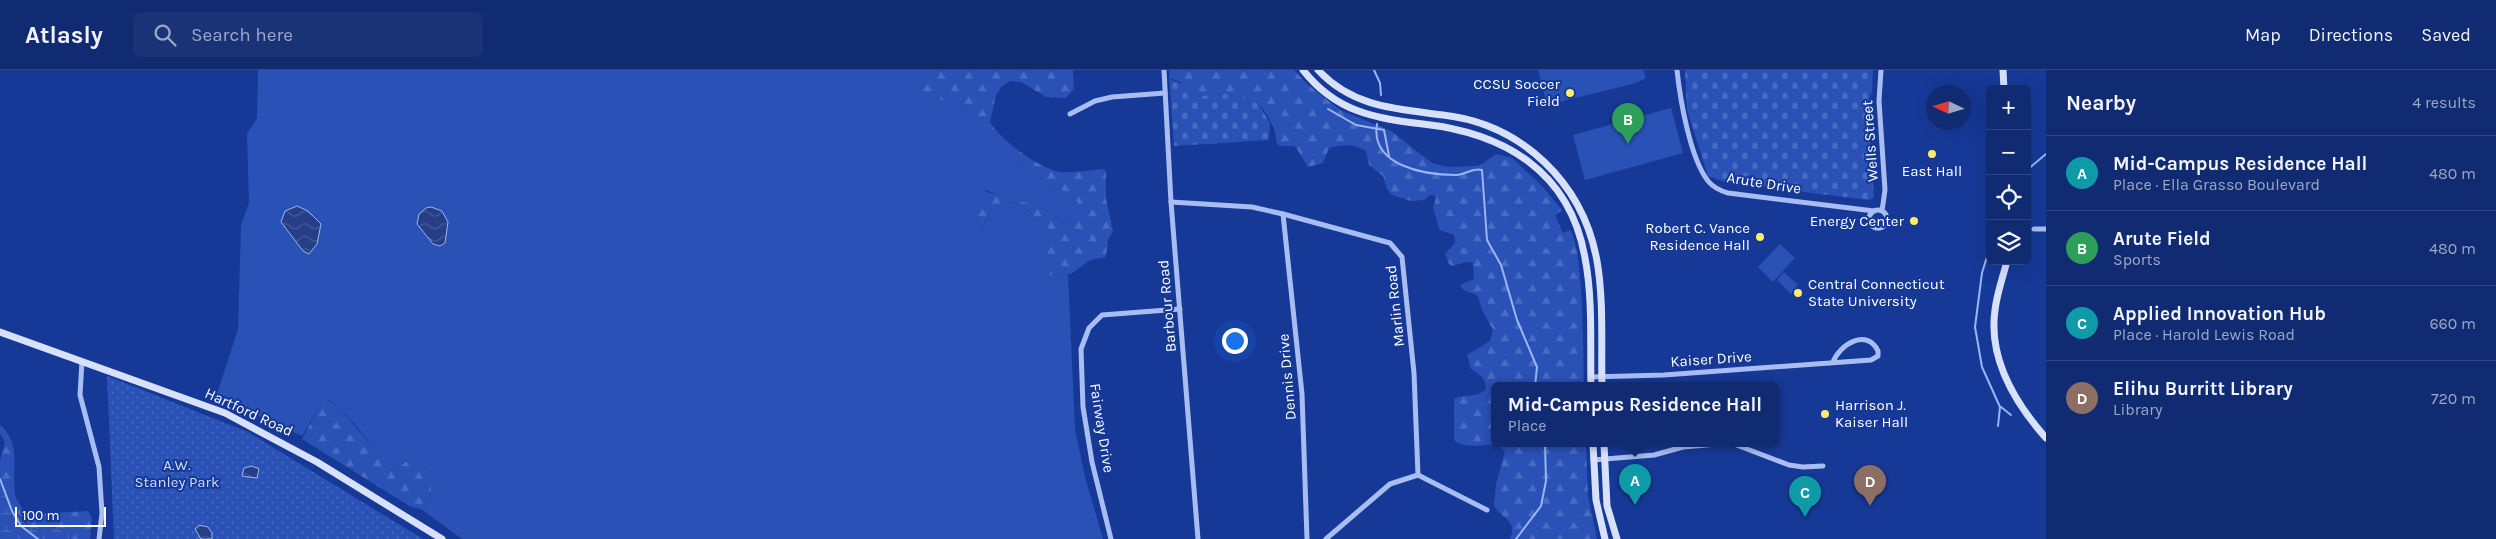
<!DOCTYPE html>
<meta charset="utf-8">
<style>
:root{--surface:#102b71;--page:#193376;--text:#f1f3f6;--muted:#9ca7c3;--line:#304784;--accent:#ffed69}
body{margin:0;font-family:Karla,sans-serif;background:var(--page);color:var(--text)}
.controls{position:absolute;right:15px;top:15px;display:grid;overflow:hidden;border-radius:8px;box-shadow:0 5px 20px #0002}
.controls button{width:45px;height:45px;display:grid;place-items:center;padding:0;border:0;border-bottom:1px solid var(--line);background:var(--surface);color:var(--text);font:25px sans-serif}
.compass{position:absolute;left:1926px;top:15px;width:45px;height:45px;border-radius:50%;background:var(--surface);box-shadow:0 5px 20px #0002;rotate:274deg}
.scale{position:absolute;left:15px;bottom:12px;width:91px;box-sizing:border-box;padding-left:5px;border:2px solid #fff;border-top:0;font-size:14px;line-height:18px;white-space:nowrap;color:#fff;-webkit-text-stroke:4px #163997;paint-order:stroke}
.you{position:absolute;left:1234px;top:270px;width:18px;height:18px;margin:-12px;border:4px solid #fff;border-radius:50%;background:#1a73e8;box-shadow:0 0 0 8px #1a73e833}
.badge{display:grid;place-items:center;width:32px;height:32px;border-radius:50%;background:var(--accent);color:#fff;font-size:16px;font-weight:700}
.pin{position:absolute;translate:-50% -41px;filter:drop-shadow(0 1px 2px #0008)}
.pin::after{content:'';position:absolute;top:26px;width:18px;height:15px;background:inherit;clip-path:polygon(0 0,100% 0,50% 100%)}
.popup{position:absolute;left:1491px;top:312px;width:288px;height:65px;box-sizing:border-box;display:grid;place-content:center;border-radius:8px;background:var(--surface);filter:drop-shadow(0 1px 4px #0005);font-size:16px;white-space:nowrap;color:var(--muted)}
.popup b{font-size:19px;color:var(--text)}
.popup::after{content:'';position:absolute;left:50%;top:100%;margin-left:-10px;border:10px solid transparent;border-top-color:var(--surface)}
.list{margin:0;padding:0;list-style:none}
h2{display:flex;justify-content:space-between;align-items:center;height:65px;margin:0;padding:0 20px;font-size:21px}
h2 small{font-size:16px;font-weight:400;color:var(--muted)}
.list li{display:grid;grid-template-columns:32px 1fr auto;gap:15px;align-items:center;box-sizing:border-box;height:75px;padding:0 20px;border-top:1px solid var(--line)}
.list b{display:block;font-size:19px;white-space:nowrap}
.list p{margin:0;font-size:16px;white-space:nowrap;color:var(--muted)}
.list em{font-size:16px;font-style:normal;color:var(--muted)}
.icon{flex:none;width:28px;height:28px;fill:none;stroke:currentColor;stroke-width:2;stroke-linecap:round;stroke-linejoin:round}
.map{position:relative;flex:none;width:2046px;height:469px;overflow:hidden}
header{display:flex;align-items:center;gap:30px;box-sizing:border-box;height:70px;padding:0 25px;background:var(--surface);border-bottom:1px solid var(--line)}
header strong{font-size:24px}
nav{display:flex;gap:28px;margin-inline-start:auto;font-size:18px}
.search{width:350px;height:45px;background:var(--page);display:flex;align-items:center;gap:12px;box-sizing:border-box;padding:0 18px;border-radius:8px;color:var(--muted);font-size:19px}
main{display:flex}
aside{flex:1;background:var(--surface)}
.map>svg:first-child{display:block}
.green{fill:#2951b6}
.forest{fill:url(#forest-firs)}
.wetland{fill:url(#wetland-marsh)}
.cemetery{fill:url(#cemetery-stones)}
.park{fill:url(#park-dots)}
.water{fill:url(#water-waves);stroke:#9ab5f4}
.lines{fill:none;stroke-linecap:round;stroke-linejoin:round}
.stream{stroke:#9ab5f4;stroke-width:2}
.street{stroke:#a8bdf2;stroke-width:5}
.secondary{stroke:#d7e1fc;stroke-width:7}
.poi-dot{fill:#ffed69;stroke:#163997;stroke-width:2}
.labels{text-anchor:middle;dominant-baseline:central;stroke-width:4;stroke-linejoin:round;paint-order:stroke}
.poi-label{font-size:15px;fill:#fff;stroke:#163997;text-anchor:end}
.street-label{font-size:15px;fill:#fff;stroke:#163997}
.park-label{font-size:15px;fill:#cfdcfc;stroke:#163997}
</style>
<header>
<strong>Atlasly</strong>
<div class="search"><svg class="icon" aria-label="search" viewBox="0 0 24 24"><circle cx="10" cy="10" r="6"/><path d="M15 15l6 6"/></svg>Search here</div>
<nav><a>Map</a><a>Directions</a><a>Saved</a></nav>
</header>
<main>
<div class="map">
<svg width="2046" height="469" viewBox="0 0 2046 469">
<defs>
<pattern id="forest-firs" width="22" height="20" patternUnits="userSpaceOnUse" patternTransform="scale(1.25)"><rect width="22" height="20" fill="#2951b6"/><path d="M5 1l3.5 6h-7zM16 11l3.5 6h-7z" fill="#496bc1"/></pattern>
<pattern id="wetland-marsh" width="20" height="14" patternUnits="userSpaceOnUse" patternTransform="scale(1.25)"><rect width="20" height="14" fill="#2951b6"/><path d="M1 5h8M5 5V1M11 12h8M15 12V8" fill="none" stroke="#496bc1"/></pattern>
<pattern id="cemetery-stones" width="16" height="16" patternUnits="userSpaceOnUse" patternTransform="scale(1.25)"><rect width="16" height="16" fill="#2951b6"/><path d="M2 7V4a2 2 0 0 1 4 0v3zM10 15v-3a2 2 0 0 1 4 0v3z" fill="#496bc1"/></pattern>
<pattern id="park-dots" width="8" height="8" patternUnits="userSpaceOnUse" patternTransform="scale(1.25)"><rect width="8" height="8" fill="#2951b6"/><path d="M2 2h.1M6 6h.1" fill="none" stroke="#496bc1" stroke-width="1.8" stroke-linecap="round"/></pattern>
<pattern id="water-waves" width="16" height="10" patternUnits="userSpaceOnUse" patternTransform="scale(1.25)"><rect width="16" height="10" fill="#253e86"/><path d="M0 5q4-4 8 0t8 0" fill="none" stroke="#465b98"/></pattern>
</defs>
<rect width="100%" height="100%" fill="#163997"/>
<g class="green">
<path d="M258,0h683l-17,24 41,14 12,14 5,9 28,26 24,15 13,12 23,10 9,9 -7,13 -8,6 -24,-15 -26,-6 -29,-11 -3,40 9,-20c5,-2 10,-5 15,-6 18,-4 36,18 44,32l-9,33 1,6 26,-1 7,155 10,48 18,62h-641l-41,-30 8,-11 5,-22 -8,-8 -20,-8 -11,9 -8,1c-6,-7 -9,-16 -14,-23 -8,-11 -38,-48 -49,-48l-22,37 -86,-39 22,-68 3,-104 8,-22 -2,-69 10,-16z"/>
<path d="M1538,0h105l3,8 -10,5 -89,22z"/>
<path d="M1671,38l12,45 -98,27 -12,-45z"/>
<path d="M1780,174l15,14 -22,24 -15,-15z"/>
<path d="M1784,202l14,13 -7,9 -14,-14z"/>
</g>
<g class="forest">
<path d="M941,0h132l1,19 -8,9 -20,-1 -25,-15 -10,-1 -9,5 -6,9 -6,27c10,18 50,47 70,50 5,1 37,-2 43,-3l3,2v28l7,32 -5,9 -2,17 -16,3 -19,14 -29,1 -1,-6 8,-33c-7,-14 -25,-36 -43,-32 -5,1 -10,4 -15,6l-10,21 -6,1 1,-36 7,-5 57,16 24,15 8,-6 6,-13 -8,-9 -23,-10 -13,-12 -24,-15 -28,-26 -17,-23 -41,-14 -2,-6z"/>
<path d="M1169,0h125l13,14 33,26 51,21 41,32 16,4 31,-1 17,-12 16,4 29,27 21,25 -7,5 8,18 7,-3c14,19 13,127 14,156h-89v58h91l2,52 9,43h-87c8,-19 -8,-20 -16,-33l2,-22 9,-32 -8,-8c-12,1 -34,5 -43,-4v-41c10,-6 23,0 32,-10 0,-12 -7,-14 -15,-20l-4,-14 23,-14 3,-11 -11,-20 -4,-14c-7,-5 -14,-2 -18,-11l14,-6 -1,-16 -8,-1 -12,4 -4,-2 -4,-10 10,-11 -1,-8 -14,-5 -7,-22 3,-10 -2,-3h-4l-6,5 -13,1 -19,-6 -5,-6 -4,-13 -14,-11 -3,-14c-12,-7 -24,-7 -37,-3l-6,15 -15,4 -13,-21h-15l-3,-2 -3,-17 -12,-20 -14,-7 -22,-6 -29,2 -16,-14 -11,-4z"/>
<path d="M324,328l15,10 35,40 13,22 8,-1 14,-10 22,12 3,5 -5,22 -8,11 -10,-2 -109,-68z"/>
<path d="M0,355c23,19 10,48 16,73 2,4 6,9 8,14l12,2 52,-3 4,7 -2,21h-21l2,-5 -17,-7 -13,3 -8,-1 -18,-18 -15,-21v-29l5,-19 -5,-9z"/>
</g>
<path class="wetland" d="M0,420c12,11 20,39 40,39 12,0 19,-4 31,1l-2,9h-69z"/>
<g class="cemetery">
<path d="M1685,0h188l-1,21 -4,12 6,95 -5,2 -145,-18 -16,-6 -21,-66z"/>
<path d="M1169,4l2,6 14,4 12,12 29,-2 32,9 12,20 -1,17 -95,6z"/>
</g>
<path class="park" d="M107,306l141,56 175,107h-309z"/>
<g class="water">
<path d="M297,136l11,5 13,13 -4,20 -8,10 -6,-3 -22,-29 4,-11z"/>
<path d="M431,137l11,4 6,11 -3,21 -5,3 -7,-2 -16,-20 2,-10 7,-6z"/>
<path d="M252,396l7,3 -2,9 -15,-2 2,-8z"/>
<path d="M199,455l9,2 4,6v6h-11l-6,-10z"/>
</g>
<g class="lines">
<g class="stream">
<path d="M1374,0l6,13 1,12"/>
<path d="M1328,39l28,16 28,5 5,26"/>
<path d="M1377,54c-7,42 48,51 79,51 10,0 16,-8 26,-5l5,70 14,25 16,55 20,47 -2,19"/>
<path d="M2027,100l19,-16"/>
<path d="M1990,177l-8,26 -7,54 7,40 18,40 -2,19"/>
<path d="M2001,337l10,8"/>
<path d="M0,409l12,32 9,15 17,13"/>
<path d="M1516,469l25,-33 5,-25 -1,-37"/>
</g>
<g class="street">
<path d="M1164,0l7,132 27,337"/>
<path d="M1677,0c3,29 13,88 31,111 5,6 13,10 20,12l146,18"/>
<path d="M1881,0l-2,31 6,89 -3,21"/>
<path d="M1070,44l25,-13 17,-4 53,-4"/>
<path d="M1171,132l81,5 31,7 107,29 12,14 12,116 4,102"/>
<circle cx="1878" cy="149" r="9"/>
<path d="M1283,144l19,180 5,145"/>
<path d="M2034,159h12"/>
<path d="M82,291l-2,34 19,72 3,46 -3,26"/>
<path d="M1591,307l73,-2 207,-15 7,-4v-5c-11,-23 -38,-7 -45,11"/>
<path d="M1734,374l55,21 14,2 20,-1"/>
<path d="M1593,390l61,-5 29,-8 35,-3"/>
<path d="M1111,469l-19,-77 -9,-55 -2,-58 8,-21 13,-13 78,-6"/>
<path d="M1326,469l64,-55 28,-9 69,35"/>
</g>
<g class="secondary">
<path d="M1303,0c33,42 71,48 120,54 81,9 147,47 162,134 8,41 5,86 6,128"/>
<path d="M1318,0c34,37 78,39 125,45 79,9 140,68 154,146 7,40 4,84 5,125"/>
<path d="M2003,0l1,19"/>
<path d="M2007,191c-4,16 -10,32 -12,49 -7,49 20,93 51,128"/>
<path d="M0,262l225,81 92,49 125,77"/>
<path d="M1593,374l3,56 9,39"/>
<path d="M1604,374l3,62 10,33"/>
</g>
</g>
<g class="poi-dot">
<circle cx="1570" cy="23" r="5"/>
<circle cx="1932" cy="84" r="5"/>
<circle cx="1914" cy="151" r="5"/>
<circle cx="1760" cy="167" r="5"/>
<circle cx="1798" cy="223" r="5"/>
<circle cx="1825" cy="344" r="5"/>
</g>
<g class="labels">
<g class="poi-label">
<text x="1560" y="14">CCSU Soccer<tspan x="1560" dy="17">Field</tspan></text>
<text x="1932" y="101" text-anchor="middle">East Hall</text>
<text x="1904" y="151">Energy Center</text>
<text x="1750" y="158">Robert C. Vance<tspan x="1750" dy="17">Residence Hall</tspan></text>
<text x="1808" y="214" text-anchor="start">Central Connecticut<tspan x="1808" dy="17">State University</tspan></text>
<text x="1835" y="335" text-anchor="start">Harrison J.<tspan x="1835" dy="17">Kaiser Hall</tspan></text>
</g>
<g class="street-label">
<text transform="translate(1870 71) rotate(-94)">Wells Street</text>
<text transform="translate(1764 113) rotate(9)">Arute Drive</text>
<text transform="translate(1167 236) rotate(-95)">Barbour Road</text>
<text transform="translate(1395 236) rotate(-96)">Marlin Road</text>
<text transform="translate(1711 289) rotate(-4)">Kaiser Drive</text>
<text transform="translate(1287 307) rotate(-95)">Dennis Drive</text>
<text transform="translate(249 342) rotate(25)">Hartford Road</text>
<text transform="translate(1102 358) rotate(81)">Fairway Drive</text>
</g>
<g class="park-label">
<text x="177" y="395">A.W.<tspan x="177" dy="17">Stanley Park</tspan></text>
</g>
</g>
</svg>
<div class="controls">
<button>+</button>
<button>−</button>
<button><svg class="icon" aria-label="locate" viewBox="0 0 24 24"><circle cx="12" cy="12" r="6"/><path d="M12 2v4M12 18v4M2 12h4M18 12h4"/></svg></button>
<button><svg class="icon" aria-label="layers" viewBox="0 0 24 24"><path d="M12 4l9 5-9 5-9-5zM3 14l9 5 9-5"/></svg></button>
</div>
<svg class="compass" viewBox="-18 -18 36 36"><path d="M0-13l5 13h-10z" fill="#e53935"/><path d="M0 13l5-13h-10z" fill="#9ca7c3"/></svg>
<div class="scale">100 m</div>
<div class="you"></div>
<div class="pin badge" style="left:1635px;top:435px;background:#0f9aa8">A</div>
<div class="popup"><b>Mid-Campus Residence Hall</b>Place</div>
<div class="pin badge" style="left:1628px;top:74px;background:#2e9e5b">B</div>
<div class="pin badge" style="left:1805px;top:447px;background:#0f9aa8">C</div>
<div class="pin badge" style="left:1870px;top:436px;background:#8d6e63">D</div>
</div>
<aside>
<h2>Nearby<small>4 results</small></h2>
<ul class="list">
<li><span class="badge" style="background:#0f9aa8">A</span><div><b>Mid-Campus Residence Hall</b><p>Place · Ella Grasso Boulevard</p></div><em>480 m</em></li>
<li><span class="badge" style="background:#2e9e5b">B</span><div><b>Arute Field</b><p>Sports</p></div><em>480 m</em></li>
<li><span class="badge" style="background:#0f9aa8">C</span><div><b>Applied Innovation Hub</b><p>Place · Harold Lewis Road</p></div><em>660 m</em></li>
<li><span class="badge" style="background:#8d6e63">D</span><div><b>Elihu Burritt Library</b><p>Library</p></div><em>720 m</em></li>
</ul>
</aside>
</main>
